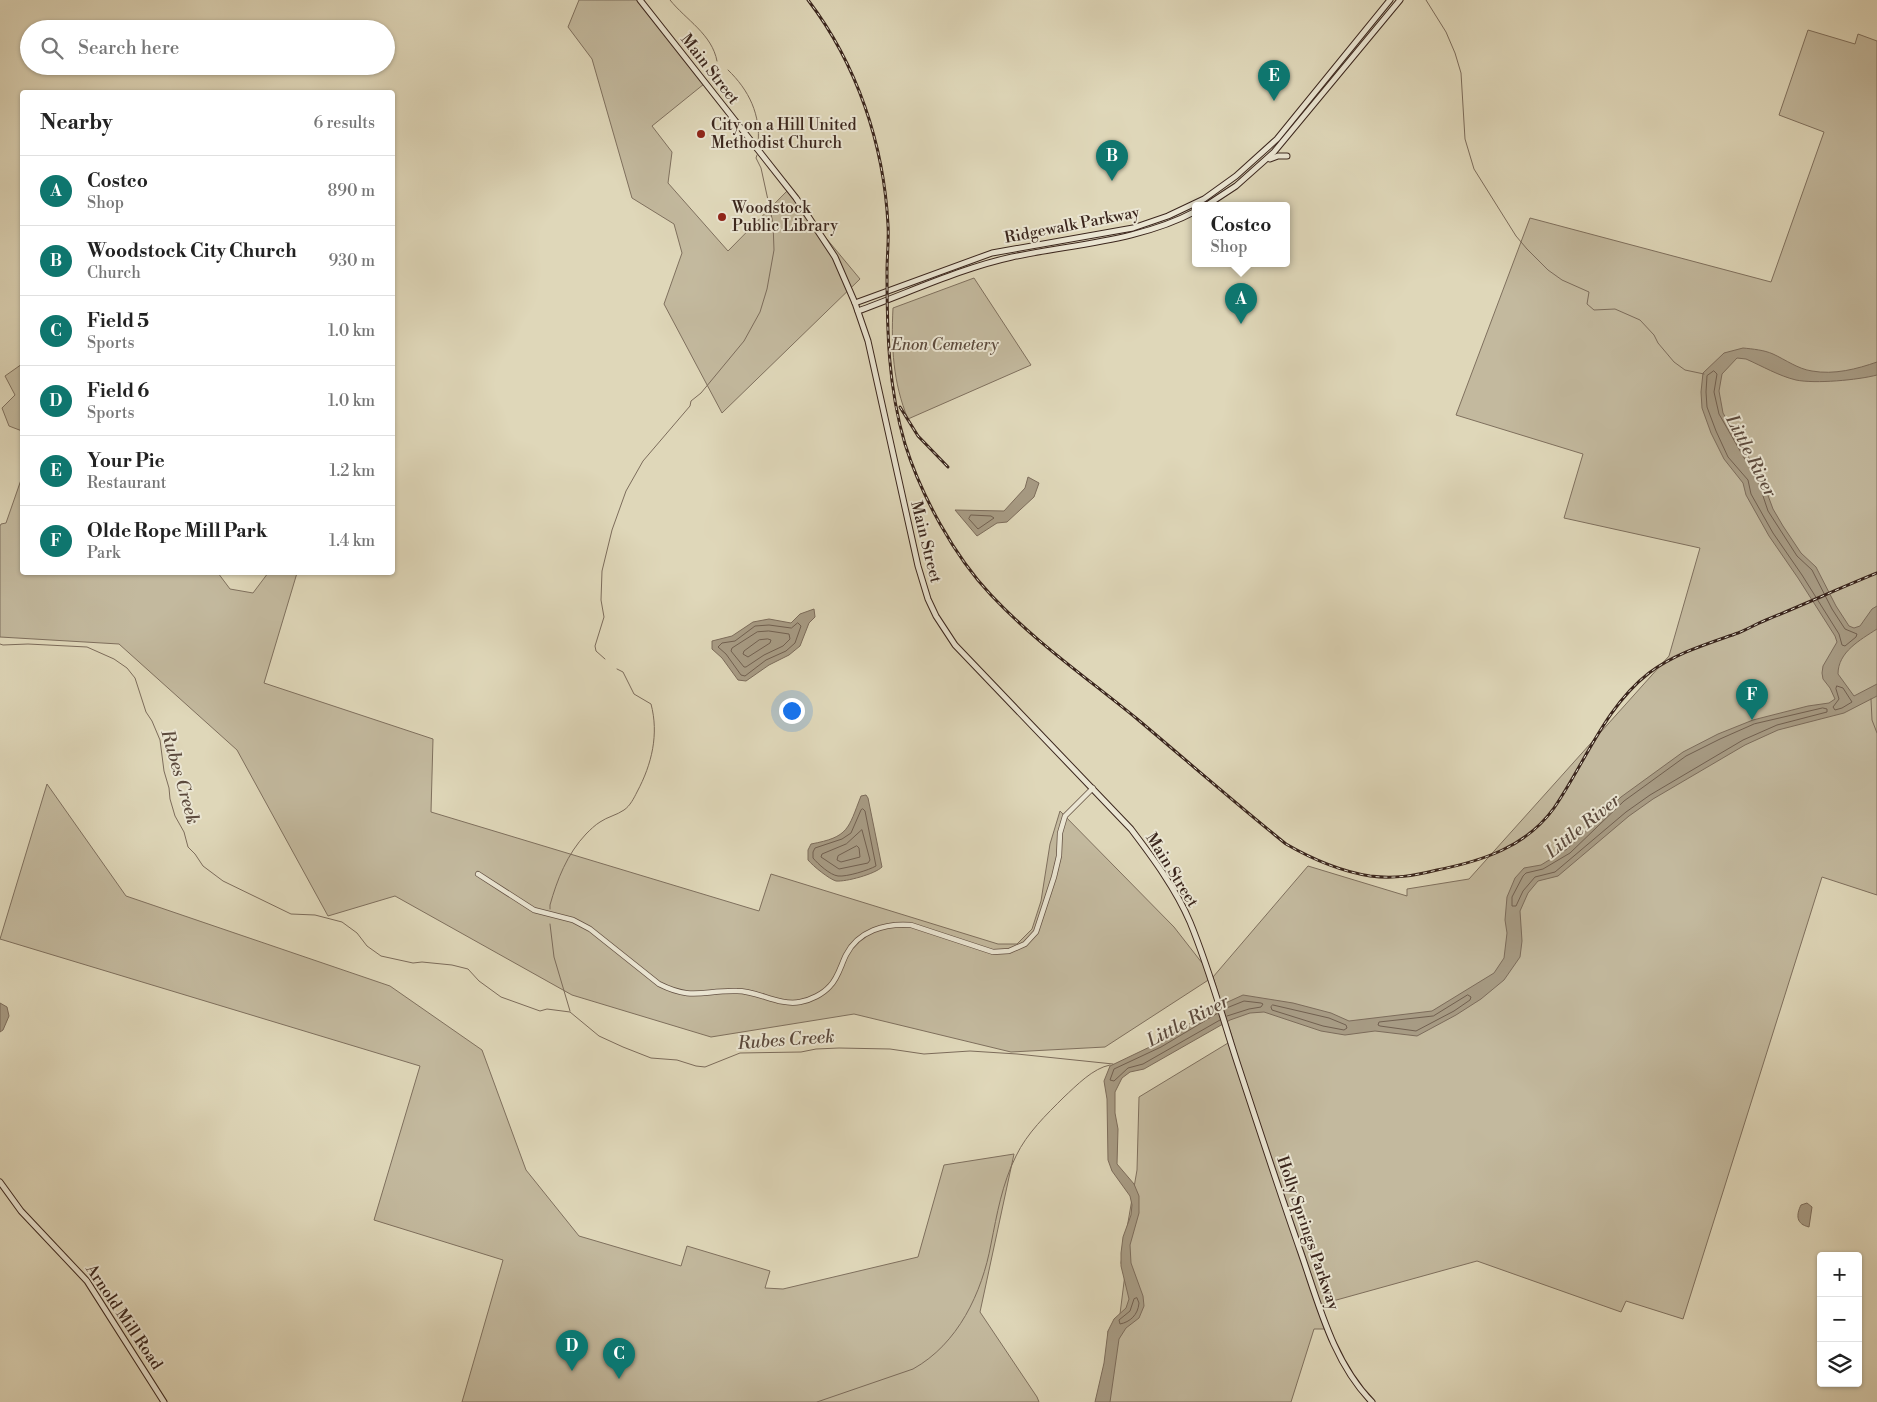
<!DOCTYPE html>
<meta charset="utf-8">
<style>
:root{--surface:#fff;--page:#f6f6f6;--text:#222;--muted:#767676;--line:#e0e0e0;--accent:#0f766e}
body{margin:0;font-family:"Libre Bodoni",serif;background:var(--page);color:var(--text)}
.controls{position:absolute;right:15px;bottom:15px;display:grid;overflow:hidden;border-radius:5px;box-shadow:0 1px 4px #0004}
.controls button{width:45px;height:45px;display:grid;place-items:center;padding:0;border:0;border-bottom:1px solid var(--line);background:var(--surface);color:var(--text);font:25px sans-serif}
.you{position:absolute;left:791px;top:710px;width:18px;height:18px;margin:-12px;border:4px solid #fff;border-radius:50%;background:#1a73e8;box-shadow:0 0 0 8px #1a73e833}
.badge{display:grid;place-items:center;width:32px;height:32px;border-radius:50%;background:var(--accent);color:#fff;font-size:16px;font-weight:700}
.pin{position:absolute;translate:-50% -41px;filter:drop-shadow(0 1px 2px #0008)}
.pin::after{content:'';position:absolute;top:26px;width:18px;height:15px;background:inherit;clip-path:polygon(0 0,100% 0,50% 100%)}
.popup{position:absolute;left:1192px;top:202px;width:98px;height:65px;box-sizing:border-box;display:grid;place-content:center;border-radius:5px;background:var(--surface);filter:drop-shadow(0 1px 4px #0005);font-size:16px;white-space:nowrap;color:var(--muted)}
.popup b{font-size:19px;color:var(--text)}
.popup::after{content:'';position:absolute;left:50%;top:100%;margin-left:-10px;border:10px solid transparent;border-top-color:var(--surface)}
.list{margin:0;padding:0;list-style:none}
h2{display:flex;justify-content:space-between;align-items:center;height:65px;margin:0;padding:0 20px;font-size:21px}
h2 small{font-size:16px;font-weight:400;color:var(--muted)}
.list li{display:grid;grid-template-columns:32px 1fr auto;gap:15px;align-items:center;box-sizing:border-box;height:70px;padding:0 20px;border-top:1px solid var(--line)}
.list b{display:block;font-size:19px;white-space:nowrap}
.list p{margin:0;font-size:16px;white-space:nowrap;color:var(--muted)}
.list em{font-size:16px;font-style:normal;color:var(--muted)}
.icon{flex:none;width:28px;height:28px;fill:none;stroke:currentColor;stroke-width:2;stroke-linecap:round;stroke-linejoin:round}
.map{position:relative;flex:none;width:1877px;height:1402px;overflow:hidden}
.search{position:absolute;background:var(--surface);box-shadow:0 1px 4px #0004;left:20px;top:20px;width:375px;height:55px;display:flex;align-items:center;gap:12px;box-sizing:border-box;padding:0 18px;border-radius:28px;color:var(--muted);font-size:19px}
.panel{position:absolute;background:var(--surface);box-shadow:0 1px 4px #0004;left:20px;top:90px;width:375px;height:485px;border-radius:5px}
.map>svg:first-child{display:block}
.green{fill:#c3b99e;stroke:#7f705e}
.water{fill:#a79b84;stroke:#7c6c5b}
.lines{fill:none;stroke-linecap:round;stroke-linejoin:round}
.shore{stroke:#716050;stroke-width:1}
.stream{stroke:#7c6c5b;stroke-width:1}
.tertiary-casing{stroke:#645244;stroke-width:6}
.secondary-casing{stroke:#3b261d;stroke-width:7}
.tertiary{stroke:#eae5d2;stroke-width:4.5}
.secondary{stroke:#eae5d2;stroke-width:5}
.rail-casing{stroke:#3b261d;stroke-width:3}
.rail{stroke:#eae5d2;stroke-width:1;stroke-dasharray:4;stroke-linecap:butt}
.poi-dot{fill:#8f2418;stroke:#eae5d2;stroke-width:2}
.labels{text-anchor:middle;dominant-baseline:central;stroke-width:4;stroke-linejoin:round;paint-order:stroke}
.street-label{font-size:16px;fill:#3b261d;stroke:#eae5d2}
.poi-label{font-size:16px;fill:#3b261d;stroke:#eae5d2;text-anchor:start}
.park-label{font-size:16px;font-style:italic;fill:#5d4b3d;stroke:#eae5d2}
.water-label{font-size:18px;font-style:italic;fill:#5b493c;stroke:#eae5d2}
</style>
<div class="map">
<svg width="1877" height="1402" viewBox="0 0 1877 1402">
<rect width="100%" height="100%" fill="#dfd7b9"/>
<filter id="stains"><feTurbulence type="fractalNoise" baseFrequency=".004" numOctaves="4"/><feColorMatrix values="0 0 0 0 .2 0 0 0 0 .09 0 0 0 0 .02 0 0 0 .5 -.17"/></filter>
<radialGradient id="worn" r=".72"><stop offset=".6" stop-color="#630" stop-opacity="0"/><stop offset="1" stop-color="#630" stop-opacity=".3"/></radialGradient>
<g class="green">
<path d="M579,0h59l66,84 -52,42 20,26 -4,31 60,68 59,-60 73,88 -138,134 -58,-109 18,-51 -8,-29 -42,-26 -40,-139 -24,-32z"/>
<path d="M1808,30l47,14 3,-10 19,7v854l-55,-18 -139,442 -57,-18 -5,11 -144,-51 -155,43 -3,8 6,17h-11l-23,73h-193l12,-18 -2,-53 11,-9 6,-48 -4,-11 16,-93 2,-73 94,-57 -20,-63 -108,70 -94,5 -157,-38 -143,23 -139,-42 -177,-99 -67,20 -91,-166 -118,-106 -119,-7v-111l1,-2 5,-1 16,-46v95l196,1 12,16 23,4 15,-20h29l-33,110 169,56 -2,73 328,99 12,-37 227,70h19l15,-15 9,-28 9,-57 10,-33 114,116 39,50 95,-111 99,30v-7l62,-10 200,-223 31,-108 -136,-30 19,-64 -127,-39 74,-197 241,64 53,-150 -45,-17z"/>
<path d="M974,278l57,87 -123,54c-15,-36 -17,-73 -15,-111z"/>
<path d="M22,364v67l-13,-5 -7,-18 13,-13 -10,-19z"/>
<path d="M47,784l79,112 264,90 92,64 44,120 53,66 102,30 6,-20 83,25 -5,17 18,1 135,-32 26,-92 70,-11 -34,158 57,85 2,5h-577l41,-142 -129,-40 46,-154 -420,-127z"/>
</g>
<g class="water">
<path d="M1743,348c10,1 21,2 30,6 13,6 25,15 39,17 22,4 45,-2 65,-9v13c-19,5 -62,9 -81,5 -17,-4 -34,-14 -50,-21l-9,-1 -15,16 -3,17 4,22 40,69 10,27 10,17 18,27 15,14 20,39 13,20 5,2 6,-2 12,-17 5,-3v23c-17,11 -39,23 -39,45l16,22 23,-12v12l-33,17 -66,17 -33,15 -92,54 -24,17 -71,60 -20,5 -10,12 -8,18 2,30 -2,16 -16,23 -23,19 -25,16 -39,21 -42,-5 -30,4 -24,-4 -57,-19 -14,1 -20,7 -86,49 -14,3 -8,6 -7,14v21l3,16 -1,35 17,20 5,12v17l-9,32 1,18 12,33 1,10 -5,12 -13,10 -7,11 -9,63h-15l9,-39 4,-32 6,-12 12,-11 3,-9 -8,-33v-13l2,-16 8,-22 1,-10 -2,-9 -18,-25 -4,-11 -1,-61 -3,-18 6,-15 48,-23 61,-37 24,-11 50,8 38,10 18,8 83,-10 62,-38 10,-15 3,-25 -2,-13 2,-23 8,-19 9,-10 17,-3 26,-16 54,-52 62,-45 35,-18 35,-14 55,-14 21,-3 6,-4 -5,-11 -7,-9 -1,-6 1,-7 14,-24 -2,-6 -37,-58 -29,-42 -23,-41 -3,-12 -19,-24 -13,-26 -9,-25 -1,-16 2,-19 21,-20z"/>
<path d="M1028,477l11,6 -5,14 -27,25 -10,1 -20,13 -22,-26 49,1 21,-23z"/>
<path d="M814,609l1,8 -6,6 -9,23 -11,9 -20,10 -23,16 -8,-1 -16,-22 -10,-9v-8l20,-5 21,-14 16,-3 22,4 9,-9z"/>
<path d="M866,795l2,3 14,69c-7,7 -36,15 -46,14 -7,-2 -23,-15 -28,-21v-10l3,-6c38,-7 37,-15 50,-48z"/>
<path d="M0,1003l7,4 2,9 -6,14 -3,2z"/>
<path d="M1807,1203l5,4 -3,20c-13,-3 -13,-12 -8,-22z"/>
</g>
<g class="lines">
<g class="shore">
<path d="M1714,371l3,3 -3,18 5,22 40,70 9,27 29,45 15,14 20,39 13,20 12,5 -1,3 -11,9 -3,-1 -3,-11 -37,-59 -29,-42 -22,-39 -3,-14 -20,-23 -12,-26 -9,-24 -1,-15 1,-16z"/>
<path d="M971,515l20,1 3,2 -16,11 -9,-10z"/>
<path d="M798,623l3,3 -6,17 -9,8 -20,9 -21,16 -4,-1 -15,-21 -8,-7 4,-4 13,-2 20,-15 14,-1 22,3z"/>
<path d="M769,631l20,3 1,5 -7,7 -19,9 -18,12h-2l-13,-16 1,-3 25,-16z"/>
<path d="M768,639l3,1 -1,3 -22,14 -5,-3 1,-3 15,-11z"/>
<path d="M1837,686l6,2 9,14 -10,6 -7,2 -2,-3 6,-8 -3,-10z"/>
<path d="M1823,708l4,1v3l-50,13 -34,15 -93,55 -24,17 -71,60 -20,5 -12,14 -7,15h-4v-9l11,-21 3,-3 17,-4 27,-16 54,-52 62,-45 34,-17 34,-15z"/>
<path d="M863,809l2,2 11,55c-7,4 -29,11 -38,10 -8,-1 -20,-12 -25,-18v-6l2,-4 27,-9 9,-6 10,-23z"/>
<path d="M862,830l8,30 -2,3 -29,6 -18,-12 1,-3 24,-10z"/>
<path d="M857,846l2,2 1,9 -19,5 -4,-2 1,-4z"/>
<path d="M1468,995l3,2 -1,3 -16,11 -38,20 -36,-5 -2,-1 1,-3 54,-6z"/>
<path d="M1273,1005l56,13 17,7 1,3 -3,2 -21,-4 -51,-16 -1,-3z"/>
<path d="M1224,1009l20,-8 17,2 2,1 -2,3 -12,2 -22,7"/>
<path d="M1218,1013l-57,34 -47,22 -4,11 4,1 14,-13 15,-4 77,-44"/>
<path d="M1137,1298l2,5c-1,12 -9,19 -19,21l-1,-4 11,-9 4,-12z"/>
</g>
<g class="stream">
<path d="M670,0c16,20 42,34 47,61"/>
<path d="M1426,0l20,32 9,21 6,20 4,66 9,30 42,67 11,13 21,21 14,10 27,12 -2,12 7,6 21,-1 25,11 14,15 4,8 16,19 11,8 19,4"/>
<path d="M728,70c21,20 33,45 30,74"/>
<path d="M0,644l3,1 25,-1 59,3 27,12 13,9 8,10 11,34 6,9 8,19 4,31 5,17 1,11 5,17 9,16 4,15 7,7 8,12 20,15 68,33 24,1 27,7 15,11 10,13 14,10 32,7 9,-1 30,3 16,4 11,12 22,16 39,14 7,-2 23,3 29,24 24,11 28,11 26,2 19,6 9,1 35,-14 61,-1 15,-3 23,-1 51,1 34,5 46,-3 47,3 96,10"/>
<path d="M605,659l-9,-8 -1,-5 9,-29 -3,-17 1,-29 10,-41 14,-39 17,-30 47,-55 1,-5 10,-8 43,-52 16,-29 7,-23 7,-39 -1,-27 -12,-55 -5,-10 1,-3"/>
<path d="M1871,699l1,21 5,13"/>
<path d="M550,909v-4c7,-25 17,-51 36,-71 4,-4 9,-9 14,-12 7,-5 17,-7 24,-12 6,-4 10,-12 13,-18 15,-28 22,-58 14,-88l-17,-10 -11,-22 -6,-3"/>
<path d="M550,924l4,33 16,54"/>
<path d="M817,1402l96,-33c45,-25 69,-76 78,-125 6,-30 11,-60 25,-88 11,-23 30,-41 48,-59 12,-11 29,-29 46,-32"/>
</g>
<defs>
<path id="tertiary" d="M478,874l56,36 39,10 17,9 69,55c34,17 44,6 78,7 21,0 42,15 63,11 11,-2 23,-8 30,-16 8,-8 11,-21 16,-31 12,-24 39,-32 65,-30l82,27 16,-1 16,-7 11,-12 18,-55 5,-21 1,-23 5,-17 28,-28"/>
<g id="secondary">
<path d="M640,0l156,198 39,59 20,46 13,38 50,225 10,33 8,17 19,29 176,184c22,29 45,60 59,93 19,46 32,94 47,140 21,64 42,128 64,191 18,52 32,109 71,149"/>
<path d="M1270,159l8,-3h9"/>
<path d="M1207,205l29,-19 38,-34 126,-152"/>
<path d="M855,303l137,-50 141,-25 35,-12 36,-17 32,-23 41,-37 113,-139"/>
<path d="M858,311c50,-18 103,-43 154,-54 62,-13 128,-16 184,-46"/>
<path d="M0,1182l21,29 66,70 77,121"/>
</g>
</defs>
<use href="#tertiary" class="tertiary-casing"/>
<use href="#secondary" class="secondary-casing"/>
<use href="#tertiary" class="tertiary"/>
<use href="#secondary" class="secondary"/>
<defs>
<g id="rail">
<path d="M808,0c49,64 76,145 80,225 1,15 -1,31 -1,46 0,59 1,116 18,173 16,51 49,112 86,151 43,46 96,83 145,123 50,42 99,85 150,126 26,15 53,27 84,32 24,3 43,0 67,-6 45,-9 89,-23 117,-62 31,-45 51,-101 95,-135 27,-20 58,-29 89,-40 10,-4 18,-9 28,-13 37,-15 74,-32 111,-47"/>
<path d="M900,407l18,29 30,31"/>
</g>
</defs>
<use href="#rail" class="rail-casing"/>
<use href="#rail" class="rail"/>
</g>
<g class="poi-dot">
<circle cx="701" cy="134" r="5"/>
<circle cx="722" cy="217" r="5"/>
</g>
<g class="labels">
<g class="street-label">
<text transform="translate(710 69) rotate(52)">Main Street</text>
<text transform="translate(1072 225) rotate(-11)">Ridgewalk Parkway</text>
<text transform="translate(926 542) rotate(76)">Main Street</text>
<text transform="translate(1172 870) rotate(58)">Main Street</text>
<text transform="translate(1308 1233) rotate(71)">Holly Springs Parkway</text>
<text transform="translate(124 1317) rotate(56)">Arnold Mill Road</text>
</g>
<g class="poi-label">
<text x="711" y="125">City on a Hill United<tspan x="711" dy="18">Methodist Church</tspan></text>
<text x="732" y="208">Woodstock<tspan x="732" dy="18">Public Library</tspan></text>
</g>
<g class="park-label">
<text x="945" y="345">Enon Cemetery</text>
</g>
<g class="water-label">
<text transform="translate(1751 456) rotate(63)">Little River</text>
<text transform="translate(180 777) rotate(74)">Rubes Creek</text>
<text transform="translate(1583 826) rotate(-39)">Little River</text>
<text transform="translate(1188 1021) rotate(-28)">Little River</text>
<text transform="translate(786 1040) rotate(-4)">Rubes Creek</text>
</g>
</g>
<rect width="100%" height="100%" filter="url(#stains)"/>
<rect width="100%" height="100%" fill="url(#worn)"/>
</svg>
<div class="controls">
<button>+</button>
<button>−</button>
<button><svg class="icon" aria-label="layers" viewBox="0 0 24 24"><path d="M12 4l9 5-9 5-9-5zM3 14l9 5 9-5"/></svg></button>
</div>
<div class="you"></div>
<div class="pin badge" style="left:1241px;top:324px">A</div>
<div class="popup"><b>Costco</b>Shop</div>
<div class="pin badge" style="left:1112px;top:181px">B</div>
<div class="pin badge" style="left:619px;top:1379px">C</div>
<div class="pin badge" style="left:572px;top:1371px">D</div>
<div class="pin badge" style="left:1274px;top:101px">E</div>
<div class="pin badge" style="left:1752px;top:720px">F</div>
<div class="search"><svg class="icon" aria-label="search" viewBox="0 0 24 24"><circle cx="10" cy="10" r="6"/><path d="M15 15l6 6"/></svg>Search here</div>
<section class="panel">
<h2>Nearby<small>6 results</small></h2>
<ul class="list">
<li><span class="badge">A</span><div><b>Costco</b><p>Shop</p></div><em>890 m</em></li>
<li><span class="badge">B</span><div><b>Woodstock City Church</b><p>Church</p></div><em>930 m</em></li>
<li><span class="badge">C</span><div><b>Field 5</b><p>Sports</p></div><em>1.0 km</em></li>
<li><span class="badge">D</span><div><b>Field 6</b><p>Sports</p></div><em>1.0 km</em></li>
<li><span class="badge">E</span><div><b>Your Pie</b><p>Restaurant</p></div><em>1.2 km</em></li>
<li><span class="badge">F</span><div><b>Olde Rope Mill Park</b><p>Park</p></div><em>1.4 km</em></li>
</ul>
</section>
</div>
